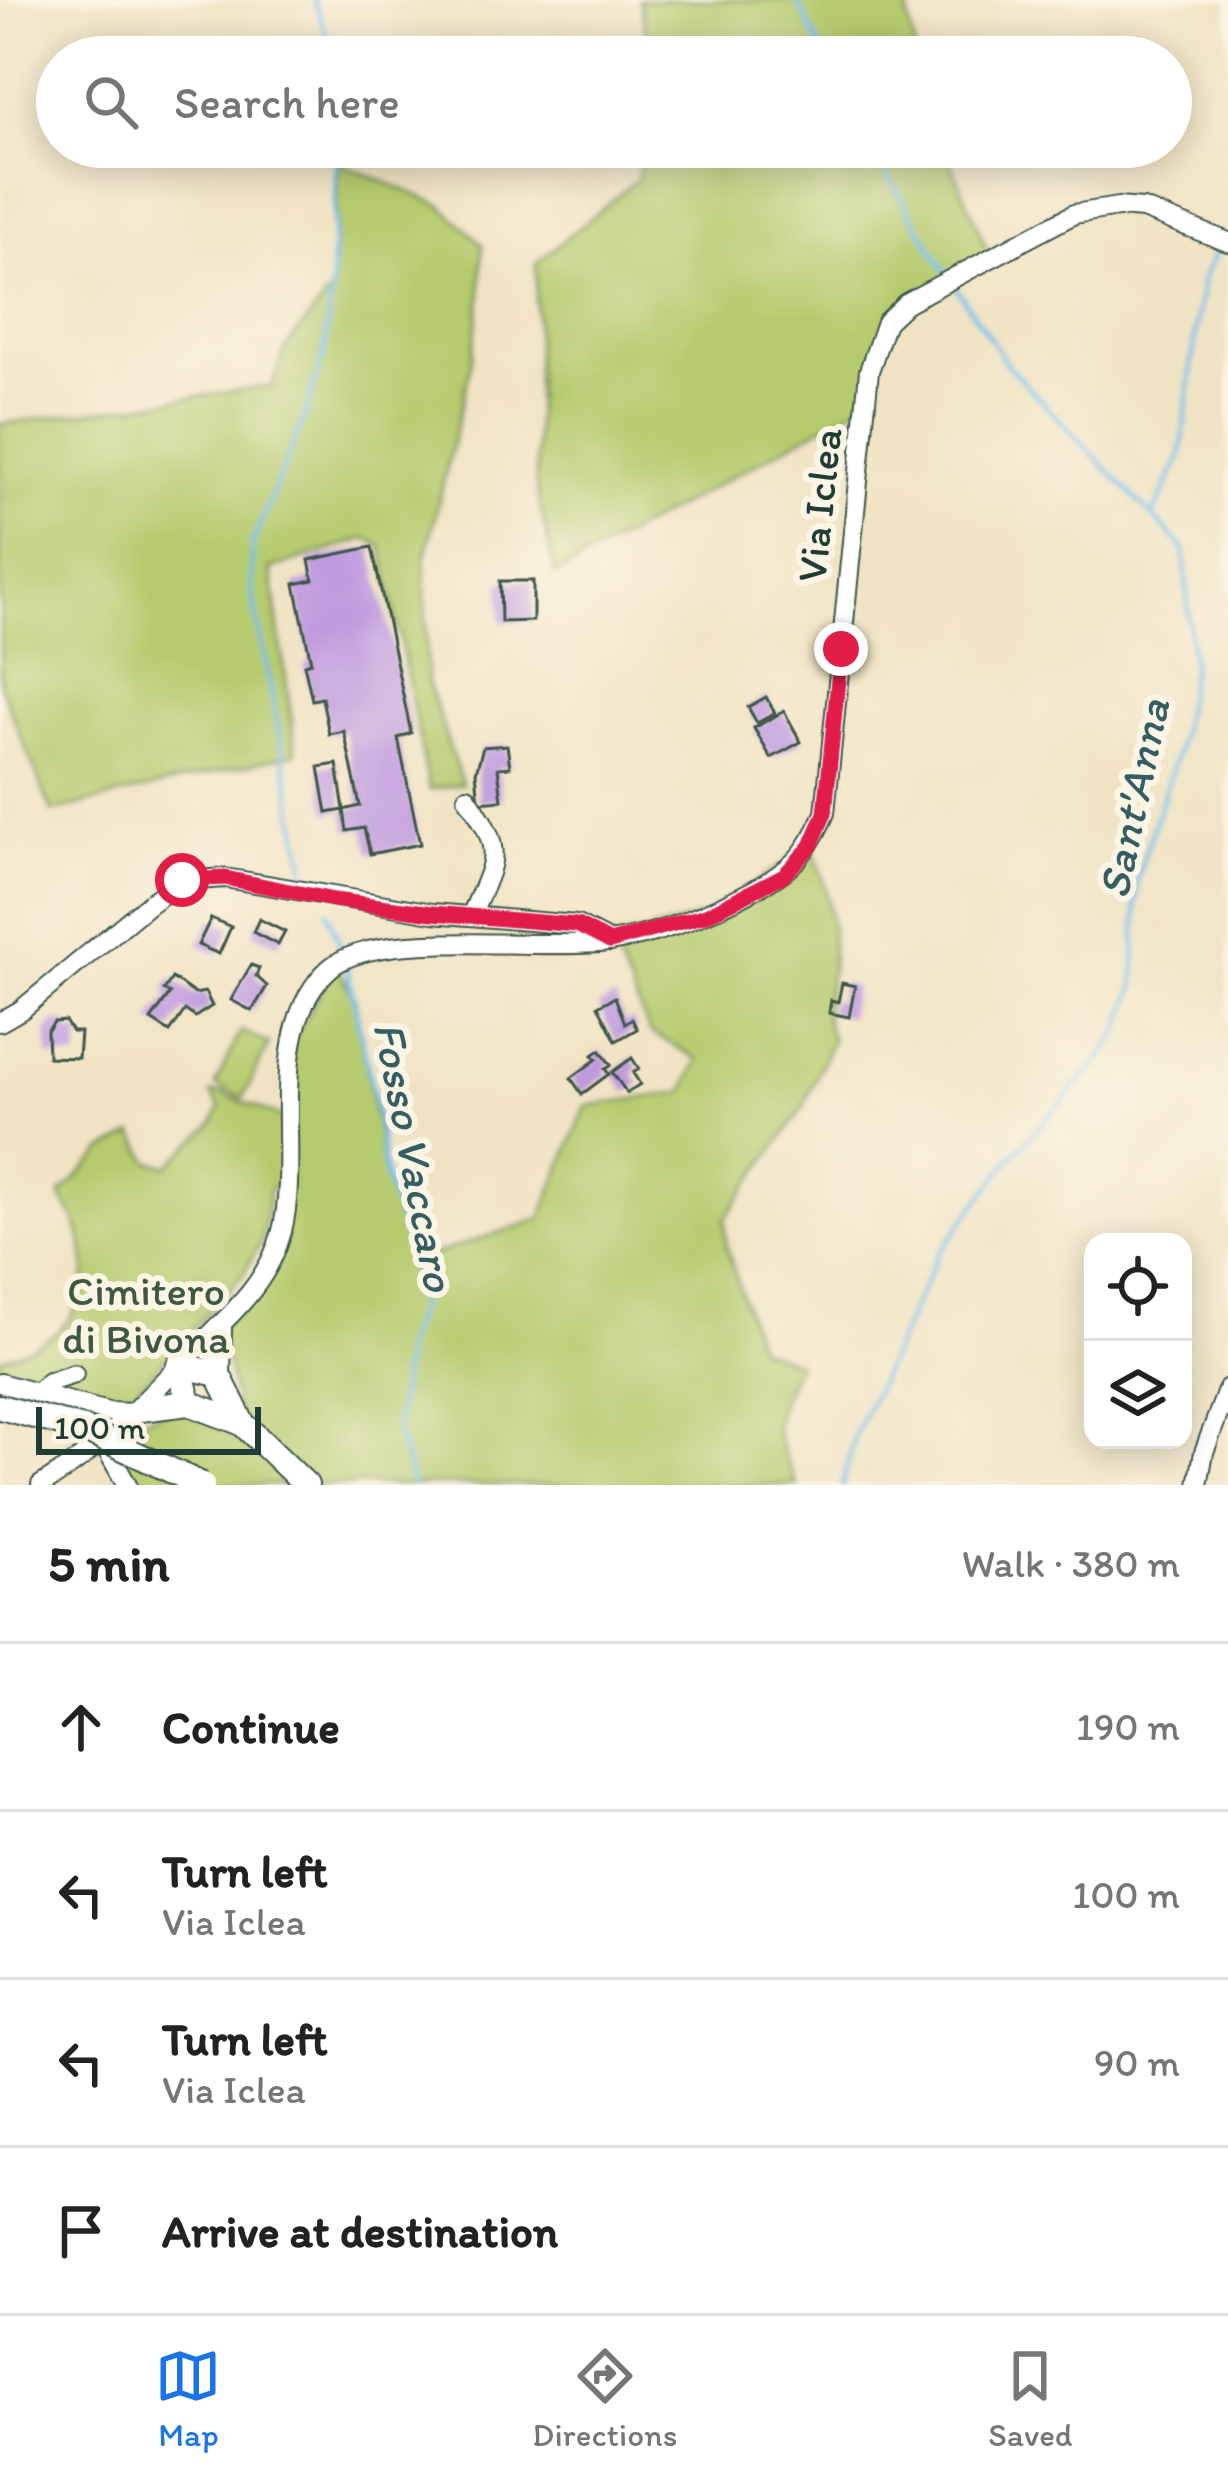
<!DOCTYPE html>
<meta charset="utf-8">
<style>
:root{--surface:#fff;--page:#f6f6f6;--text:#222;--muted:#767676;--line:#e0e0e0;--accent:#1a73e8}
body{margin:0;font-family:Itim,sans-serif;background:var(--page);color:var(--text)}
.controls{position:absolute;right:36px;bottom:36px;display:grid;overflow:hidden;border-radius:24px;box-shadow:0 6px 30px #0003}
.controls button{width:108px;height:108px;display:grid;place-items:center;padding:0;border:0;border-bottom:3px solid var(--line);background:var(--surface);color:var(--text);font:60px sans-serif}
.scale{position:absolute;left:36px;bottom:30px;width:225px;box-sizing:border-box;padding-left:12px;border:6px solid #1f3d34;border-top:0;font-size:33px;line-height:42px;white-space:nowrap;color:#1f3d34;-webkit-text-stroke:9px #fcf5e5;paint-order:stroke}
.stop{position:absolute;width:36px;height:36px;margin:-27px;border:9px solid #e11d48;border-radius:50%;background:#fff}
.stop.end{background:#e11d48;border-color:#fff;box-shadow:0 3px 12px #0008}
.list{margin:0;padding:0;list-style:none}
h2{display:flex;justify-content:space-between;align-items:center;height:156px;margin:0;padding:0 48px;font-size:51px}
h2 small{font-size:39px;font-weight:400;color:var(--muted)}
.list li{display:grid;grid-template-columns:78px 1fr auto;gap:36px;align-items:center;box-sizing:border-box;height:168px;padding:0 48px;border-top:3px solid var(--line)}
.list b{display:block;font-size:45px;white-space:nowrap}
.list p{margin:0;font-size:39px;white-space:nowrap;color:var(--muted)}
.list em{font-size:39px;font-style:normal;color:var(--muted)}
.icon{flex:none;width:66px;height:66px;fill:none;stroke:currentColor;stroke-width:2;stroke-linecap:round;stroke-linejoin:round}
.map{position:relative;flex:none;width:1228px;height:1485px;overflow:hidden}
.search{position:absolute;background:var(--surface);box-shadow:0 6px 30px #0003;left:36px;right:36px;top:36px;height:132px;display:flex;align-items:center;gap:30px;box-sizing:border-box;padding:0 42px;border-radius:66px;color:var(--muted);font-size:45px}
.sheet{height:828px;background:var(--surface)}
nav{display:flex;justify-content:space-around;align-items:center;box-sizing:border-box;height:168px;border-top:3px solid var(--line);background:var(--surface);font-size:33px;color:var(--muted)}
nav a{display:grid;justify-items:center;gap:6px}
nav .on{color:var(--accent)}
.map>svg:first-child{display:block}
.green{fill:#b5ca6d;stroke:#6a8450;stroke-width:3}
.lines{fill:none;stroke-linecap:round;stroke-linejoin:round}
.stream{stroke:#72bfec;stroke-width:4.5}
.building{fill:#be99de}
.minor-casing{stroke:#3e5649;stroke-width:22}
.major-casing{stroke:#3e5649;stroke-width:28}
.minor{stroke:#fff;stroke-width:18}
.major{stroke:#fff;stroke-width:24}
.major-bridge-casing{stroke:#3e5649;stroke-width:28;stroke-linecap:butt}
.major-bridge{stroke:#fff;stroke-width:24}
.route{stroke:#e11d48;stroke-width:15}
.labels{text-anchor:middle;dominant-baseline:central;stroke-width:12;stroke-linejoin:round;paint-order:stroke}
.street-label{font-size:42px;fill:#1f3d34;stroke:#fcf5e5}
.park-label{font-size:42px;fill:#3d593f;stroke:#fcf5e5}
.water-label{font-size:45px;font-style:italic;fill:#345e62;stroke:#fcf5e5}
</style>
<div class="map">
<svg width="1228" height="1485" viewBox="0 0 1228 1485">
<rect width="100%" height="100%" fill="#fcf5e5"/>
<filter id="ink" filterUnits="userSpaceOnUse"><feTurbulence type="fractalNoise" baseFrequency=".00833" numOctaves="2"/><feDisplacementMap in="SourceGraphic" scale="24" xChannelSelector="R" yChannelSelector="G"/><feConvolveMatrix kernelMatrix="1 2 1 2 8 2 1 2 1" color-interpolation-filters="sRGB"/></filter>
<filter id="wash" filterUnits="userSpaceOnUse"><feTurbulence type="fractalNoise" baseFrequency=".004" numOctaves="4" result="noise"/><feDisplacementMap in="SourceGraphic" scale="48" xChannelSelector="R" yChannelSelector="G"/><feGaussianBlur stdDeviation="2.7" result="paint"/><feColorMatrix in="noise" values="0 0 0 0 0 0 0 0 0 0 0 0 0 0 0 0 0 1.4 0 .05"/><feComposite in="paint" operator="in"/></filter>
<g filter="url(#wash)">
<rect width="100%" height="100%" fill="#f0e3c3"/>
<g class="green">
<path d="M639,0h271l-2,18 9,39h-266z"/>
<path d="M644,147h301l45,110 -104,65 -20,80 -311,173 -19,-88v-224l101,-83z"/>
<path d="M339,163l102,42 41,39 -1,53 -10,67 -46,196 2,121 35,103 -33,5 -47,-242 -15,-9 -96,31 25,184 -244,59 -52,-127v-261l272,-38 13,-37 46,-58z"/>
<path d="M811,846c18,40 23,76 20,121 -3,37 -13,35 1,73l-29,68 -78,111 1,26 32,102 40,16c-28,61 -29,60 -1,122h-670l-8,-11 2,-48 68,-23 51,20 -21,-94 50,-59 15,-83 -14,1 -8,53 -20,35 -126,135 -116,-28v-25c20,-6 45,-15 61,-30 38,-37 26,-96 -1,-133l43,-44 31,-17 16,28 18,4 46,-43 6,-16 -9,-13 10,-1 67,27 4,-79 44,-76 19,33 31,183 27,80 128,-42 45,-113 98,-14 14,-33 -48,-27 -40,-90 96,-27z"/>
<path d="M241,1031l28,13 -26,54 -28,-13z"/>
</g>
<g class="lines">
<g class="stream">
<path d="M314,0l13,36 2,21"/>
<path d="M797,0l27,57"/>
<path d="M871,147l77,129"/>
<path d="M1153,516l28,-61 21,-175 18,-36"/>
<path d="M306,871l-54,-278v-49l52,-126 20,-65 7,-62 6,-144"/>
<path d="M327,911l17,45"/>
<path d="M347,967l29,141 10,73 26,80 7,45 -15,41 -8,82 16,56"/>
<path d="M842,1485l13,-51 82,-178 79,-104 80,-87 22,-30 17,-48 2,-108 40,-127 15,-87 -8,-116 -175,-182 -54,-81"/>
</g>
</g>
<g id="blocks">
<g class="building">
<path d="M372,547l39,186 -13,5 22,106 -50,10 -6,-26 -17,3 -3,-21 -17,3 -8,-46 18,-3 7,46 16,-4 -16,-75 -15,3 -7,-36 -10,2 -8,-36 7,-2 -16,-78 18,-4 -4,-20z"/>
<path d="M500,581h33v40l-32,1z"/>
<path d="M766,697l9,16 -18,10 -9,-16z"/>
<path d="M784,711l17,31 -30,16 -17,-30z"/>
<path d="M507,745l3,22 -12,1 4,32 -23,2 -3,-30 7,-25z"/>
<path d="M211,918l20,9 -12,27 -21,-9z"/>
<path d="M259,919l26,13 -7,13 -25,-13z"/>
<path d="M251,965l8,3 -3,8 11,10 -15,25 -21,-11z"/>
<path d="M172,978l23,16 10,-2 7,14 -17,11 -10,-7 -15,22 -19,-12 19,-26 -6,-4z"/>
<path d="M842,983l13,3 -6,31 -20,-4 2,-13 7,2z"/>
<path d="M615,997l10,26 7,-4 5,10 -21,12 -18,-35z"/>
<path d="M65,1021l7,11h8l-2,26 -30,-1 -1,-26 7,-9z"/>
<path d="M600,1050l11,15 -6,4 4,5 -27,20 -11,-16 26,-19 -4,-4z"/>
<path d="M632,1058l7,11 -6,4 7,11 -13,9 -15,-21z"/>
</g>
</g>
</g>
<g filter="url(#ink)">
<use href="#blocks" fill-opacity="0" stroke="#3e5649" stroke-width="3"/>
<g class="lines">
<defs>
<g id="minor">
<path d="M467,797c38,56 29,60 4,119"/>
<path d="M0,1022l21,-12 129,-107 32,-22 43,-3 208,35 144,12 33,17"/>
<path d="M0,1383l108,29 28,1"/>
<path d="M37,1393l12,-11 25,-8"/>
<path d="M116,1436l-7,17 18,32"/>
<path d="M41,1485c54,-32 94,-74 137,-119 40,-41 89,-76 104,-135 20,-78 -20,-202 48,-263 47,-41 212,-17 278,-26 45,-6 89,-23 130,-44 46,-23 66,-36 87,-85l44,-442 17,-49 20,-19 168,-89 44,-7 25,2 85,33"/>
<path d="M1198,1485l6,-33 24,-64"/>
</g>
<g id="major">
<path d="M219,1329l-1,45 24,49 64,62"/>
<path d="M189,1403l-10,-38 39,9"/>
<path d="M0,1407l83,22"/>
<path d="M140,1409l49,-6 53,20"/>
</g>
</defs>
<use href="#minor" class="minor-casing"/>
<use href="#major" class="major-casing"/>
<use href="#minor" class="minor"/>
<use href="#major" class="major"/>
<defs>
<path id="major-bridge" d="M83,1429l119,56"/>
</defs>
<use href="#major-bridge" class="major-bridge-casing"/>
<use href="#major-bridge" class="major-bridge"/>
</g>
</g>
<g class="lines" filter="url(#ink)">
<path class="route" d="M182,880l43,-2 109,22 99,13 144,12 33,17 96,-27 78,-40 27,-29 14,-33 16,-164"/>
</g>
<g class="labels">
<g class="street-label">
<text transform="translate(819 505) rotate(-84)">Via Iclea</text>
</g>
<g class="park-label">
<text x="146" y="1290">Cimitero<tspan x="146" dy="48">di Bivona</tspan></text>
</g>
<g class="water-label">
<text transform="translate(1133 798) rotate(-78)">Sant'Anna</text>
<text transform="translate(415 1156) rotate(79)">Fosso Vaccaro</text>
</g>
</g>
</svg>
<div class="controls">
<button><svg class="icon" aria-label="locate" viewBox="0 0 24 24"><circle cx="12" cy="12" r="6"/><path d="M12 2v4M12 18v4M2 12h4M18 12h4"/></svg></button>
<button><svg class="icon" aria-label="layers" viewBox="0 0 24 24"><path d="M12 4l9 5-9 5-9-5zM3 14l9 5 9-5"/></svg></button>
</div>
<div class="scale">100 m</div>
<div class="stop" style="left:182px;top:880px"></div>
<div class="stop end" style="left:841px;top:649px"></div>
<div class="search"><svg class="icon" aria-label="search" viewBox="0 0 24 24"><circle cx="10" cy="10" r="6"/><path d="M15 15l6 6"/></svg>Search here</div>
</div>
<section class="sheet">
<h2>5 min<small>Walk · 380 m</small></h2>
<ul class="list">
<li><svg class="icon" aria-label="ahead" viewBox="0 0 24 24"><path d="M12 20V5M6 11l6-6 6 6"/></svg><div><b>Continue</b></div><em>190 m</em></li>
<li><svg class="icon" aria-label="left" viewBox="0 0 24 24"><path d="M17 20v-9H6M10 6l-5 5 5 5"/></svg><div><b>Turn left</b><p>Via Iclea</p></div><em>100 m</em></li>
<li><svg class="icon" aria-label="left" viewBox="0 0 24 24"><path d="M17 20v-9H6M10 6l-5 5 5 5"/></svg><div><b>Turn left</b><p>Via Iclea</p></div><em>90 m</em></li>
<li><svg class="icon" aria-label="arrive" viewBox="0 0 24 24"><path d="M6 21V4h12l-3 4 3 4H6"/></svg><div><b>Arrive at destination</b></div></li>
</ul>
</section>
<nav>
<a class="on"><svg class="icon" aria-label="map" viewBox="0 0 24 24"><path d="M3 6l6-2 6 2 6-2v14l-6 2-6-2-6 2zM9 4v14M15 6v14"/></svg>Map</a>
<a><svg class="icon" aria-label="directions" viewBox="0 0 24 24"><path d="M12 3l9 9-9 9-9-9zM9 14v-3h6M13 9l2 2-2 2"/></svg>Directions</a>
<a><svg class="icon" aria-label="saved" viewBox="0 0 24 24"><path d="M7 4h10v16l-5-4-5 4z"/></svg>Saved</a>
</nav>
